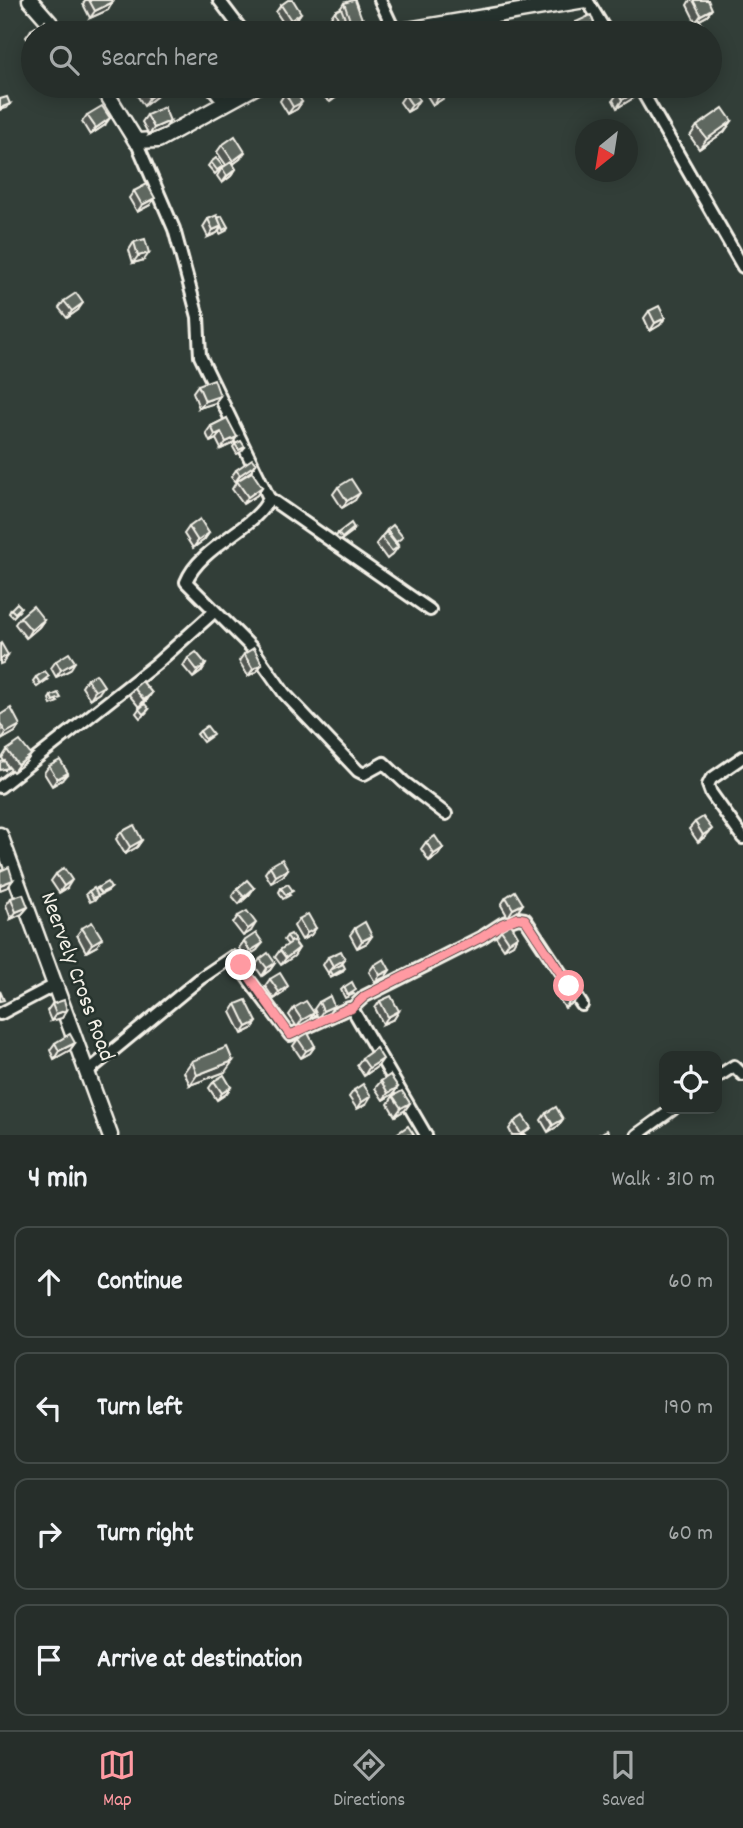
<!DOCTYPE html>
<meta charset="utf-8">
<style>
:root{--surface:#262e2a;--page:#323a36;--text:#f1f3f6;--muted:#a4a8a8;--line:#424a47;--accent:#ff9aa2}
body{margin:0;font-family:Dekko,sans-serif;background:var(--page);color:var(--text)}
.controls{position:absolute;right:21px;bottom:21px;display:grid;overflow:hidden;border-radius:14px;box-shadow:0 4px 18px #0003}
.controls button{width:63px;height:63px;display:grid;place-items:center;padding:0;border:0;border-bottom:2px solid var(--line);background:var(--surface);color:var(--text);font:35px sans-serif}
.compass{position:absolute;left:575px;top:119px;width:63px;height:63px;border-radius:50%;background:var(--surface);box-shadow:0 4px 18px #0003;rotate:210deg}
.stop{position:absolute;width:21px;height:21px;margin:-16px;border:5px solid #ff9aa2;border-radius:50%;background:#fff}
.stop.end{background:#ff9aa2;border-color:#fff;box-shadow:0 2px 7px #0008}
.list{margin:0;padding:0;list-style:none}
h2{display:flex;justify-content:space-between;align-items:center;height:91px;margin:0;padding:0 28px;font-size:30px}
h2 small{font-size:23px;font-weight:400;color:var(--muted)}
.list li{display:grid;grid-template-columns:46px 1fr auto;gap:21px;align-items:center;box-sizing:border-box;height:112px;margin:0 14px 14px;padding:0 14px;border:2px solid var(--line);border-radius:14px}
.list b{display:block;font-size:26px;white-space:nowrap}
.list em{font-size:23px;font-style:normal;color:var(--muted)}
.icon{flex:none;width:38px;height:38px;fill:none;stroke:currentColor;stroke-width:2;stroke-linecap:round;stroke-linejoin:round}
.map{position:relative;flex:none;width:743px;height:1135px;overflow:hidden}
.search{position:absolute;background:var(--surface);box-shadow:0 4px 18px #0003;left:21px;right:21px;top:21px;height:77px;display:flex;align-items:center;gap:18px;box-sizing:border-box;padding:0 24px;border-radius:38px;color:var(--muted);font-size:26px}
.sheet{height:595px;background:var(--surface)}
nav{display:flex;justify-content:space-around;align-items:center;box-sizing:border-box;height:98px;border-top:2px solid var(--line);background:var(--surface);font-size:19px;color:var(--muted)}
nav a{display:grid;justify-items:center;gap:4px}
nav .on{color:var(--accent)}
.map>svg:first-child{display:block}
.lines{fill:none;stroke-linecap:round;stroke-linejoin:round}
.minor-casing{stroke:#f4f1e8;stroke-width:16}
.tertiary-casing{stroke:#f4f1e8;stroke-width:19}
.path{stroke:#f4f1e8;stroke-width:2;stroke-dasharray:7 5;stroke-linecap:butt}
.minor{stroke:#26332d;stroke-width:10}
.tertiary{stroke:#26332d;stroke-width:14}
.wall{fill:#525953;stroke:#f4f1e8;stroke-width:2}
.shaded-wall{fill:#424944;stroke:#f4f1e8;stroke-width:2}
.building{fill:#5f6861;stroke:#f4f1e8;stroke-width:2}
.route{stroke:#ff9aa2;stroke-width:9}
.labels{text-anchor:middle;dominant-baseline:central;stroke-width:5;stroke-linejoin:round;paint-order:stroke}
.street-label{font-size:23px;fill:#f4f1e8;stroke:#26332d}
</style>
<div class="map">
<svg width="743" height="1135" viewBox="0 0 743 1135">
<rect width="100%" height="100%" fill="#323e38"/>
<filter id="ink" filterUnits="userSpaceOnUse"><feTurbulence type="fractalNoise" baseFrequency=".0143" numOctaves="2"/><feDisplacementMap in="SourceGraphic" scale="14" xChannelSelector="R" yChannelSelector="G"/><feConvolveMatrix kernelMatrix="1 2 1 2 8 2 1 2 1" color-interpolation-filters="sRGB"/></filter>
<g filter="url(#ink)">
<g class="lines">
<defs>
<g id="minor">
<path d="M219,0l25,33"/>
<path d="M380,0l15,32"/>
<path d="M587,0l20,33"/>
<path d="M211,86l13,16"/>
<path d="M639,86l104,181"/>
<path d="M136,141l38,88 24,88 2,39 69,142c-11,29 -69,48 -83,84l67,67 31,44 74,78 6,3 20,-11 20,19 42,32"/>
<path d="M269,498l161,112"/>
<path d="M743,757l-32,22 -3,6 3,8 32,45"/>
<path d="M0,787l156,-123 58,-52"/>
<path d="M351,1009l14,-13 117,-59 20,-13 16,-6 7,1 57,86"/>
<path d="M0,1014l55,-29"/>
<path d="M87,1072l114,-94 31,-21 58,78 59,-27 4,2 73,125"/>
<path d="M717,1077l17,-11 9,9"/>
<path d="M637,1135l36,-26"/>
</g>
<g id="tertiary">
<path d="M30,0l29,33"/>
<path d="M389,33l196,-33"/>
<path d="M102,86l34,55 22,-1 99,-54"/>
<path d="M0,835l110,300"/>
</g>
</defs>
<use href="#minor" class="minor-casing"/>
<use href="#tertiary" class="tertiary-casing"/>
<path class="path" d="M395,86l4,7 7,-1"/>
<use href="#minor" class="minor"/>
<use href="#tertiary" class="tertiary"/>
</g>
<g class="wall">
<path d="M85,0h27l-4,10 -18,8 -7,-14z"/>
<path d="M690,0h18l-1,16 -8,4 3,4 -3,4 -8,5 -3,-5 2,-4 5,-3 -8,-16z"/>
<path d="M344,3l12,23 -10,4 -3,3h-7l-6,-15 5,-7 5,-2z"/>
<path d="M281,5l20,8 -5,7 -10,7 -10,-15z"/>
<path d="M576,22l22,11h-26l-2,-4z"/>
<path d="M31,30l2,3v12l-1,1 -6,-9z"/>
<path d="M135,86h25l-3,10 -13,10 -11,-17z"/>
<path d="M176,86h15l-10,7z"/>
<path d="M216,86h10l-6,5z"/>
<path d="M315,86h25l-2,10 -8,6 -17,-14z"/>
<path d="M424,86h25l3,3 -5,7 -14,9 -11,-17z"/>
<path d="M620,86h17l3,4 -5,7 -18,11 -4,-8 5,-7 5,-3z"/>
<path d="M285,93l17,9 -5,7 -9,5 -8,-13z"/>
<path d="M405,95l9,13 -7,4 -7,-10z"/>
<path d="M87,115l18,10 -15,10 -8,-13z"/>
<path d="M147,115l18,13 -16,7 -7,-13z"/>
<path d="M732,121l-8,11 -25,17 -9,-13 7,-10z"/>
<path d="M222,145l18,14 -7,5 3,5 -5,7 -9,7 -5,-7 5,-8 4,-3 -9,-13z"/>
<path d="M211,162l12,4 -8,8 -7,-8z"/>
<path d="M134,191l16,14 -13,7 -8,-14z"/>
<path d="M218,218l10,9 -2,4 -6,3 -1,-4 -2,3 -9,4 -5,-10 5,-8z"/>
<path d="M134,242l10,18 -11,3 -4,-13z"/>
<path d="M64,301l14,9 -11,8 -8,-10z"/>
<path d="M649,311l16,7 -5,7 -10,6 -6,-13z"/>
<path d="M198,385l17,18 -16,5 -6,-16z"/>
<path d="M227,418l5,26 -11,5 -5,-10 -6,3 -4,-9 5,-7z"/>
<path d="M235,444l10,3 -3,4 -5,3 -4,-7z"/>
<path d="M256,464l-5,7 -16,11 -4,-5 5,-7z"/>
<path d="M237,481l25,6 -5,8 -14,9 -11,-15z"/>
<path d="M338,487l17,13 -13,8 -9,-14z"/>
<path d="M189,527l20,6 -5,7 -11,8 -9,-14z"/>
<path d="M354,528l-2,4 -12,9 -4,-4 2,-4z"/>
<path d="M387,530l11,15 -2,1 2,1 -5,7 -6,5 -11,-15z"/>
<path d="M11,609l8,2 -6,6 -4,-4z"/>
<path d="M20,617l24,3 -5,7 -13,11 -11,-14z"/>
<path d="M244,654l18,10 -5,7 -9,5 -9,-15z"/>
<path d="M188,658l18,6 -5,8 -8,6 -10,-12z"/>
<path d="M56,661l14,9 -14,7 -5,-9z"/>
<path d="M36,677l11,3 -10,7 -4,-6z"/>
<path d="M87,679l12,14 -9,6 -8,-12z"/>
<path d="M134,688l13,12 -8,7 -10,-12z"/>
<path d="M51,696l7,6 -7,3 -2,-6z"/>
<path d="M139,709h10l-3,4 -6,5 -4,-5z"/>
<path d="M0,715l20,10 -5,7 -14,8z"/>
<path d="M200,731l10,6 -7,5 -6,-8z"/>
<path d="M7,750l24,5 -5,7 -13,10 -7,-8 -1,7 -1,-10 -2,-3z"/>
<path d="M49,766l13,14 -10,6 -8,-13z"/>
<path d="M695,822l11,14 -8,6 -9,-13z"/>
<path d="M121,832l21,8 -5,7 -12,7 -9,-15z"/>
<path d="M426,842l17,6 -5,7 -9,6 -8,-12z"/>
<path d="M270,866l18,3 -5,7 -12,7 -6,-10z"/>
<path d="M56,874l11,14 -8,5 -8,-12z"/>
<path d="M97,888h14l-3,3 -10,5 -2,3 -6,3 -4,-8 3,-3h6z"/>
<path d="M254,888l-5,7 -10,9 -7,-8 5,-7z"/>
<path d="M281,888l9,7 -7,4 -4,-7z"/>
<path d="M506,897l17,7 -5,7 -10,6 -7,-12z"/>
<path d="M11,898l17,9 -6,7 -11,5 -5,-14z"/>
<path d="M238,916l13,15 -8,5 -10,-13z"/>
<path d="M299,919l17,9 -5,7 -9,5 -8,-14z"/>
<path d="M82,928l15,18 -11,6 -9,-17z"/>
<path d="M355,928l17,8 -5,7 -10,5 -7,-13z"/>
<path d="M501,930l12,14 -9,5 -8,-12z"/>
<path d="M287,936l8,6 4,6 -5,8 -13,9 -6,-8 5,-7 8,-5 -4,-5z"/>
<path d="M244,941l13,9 -12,8 -6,-10z"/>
<path d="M328,957l13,8 1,7 -12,6 -2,-4 1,-2 -1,1 -5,-8z"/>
<path d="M260,959l15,4 -5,7 -8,6 -7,-10z"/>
<path d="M374,965l16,5 -5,7 -10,5 -6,-10z"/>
<path d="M270,979l13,14 -9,6 -9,-13z"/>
<path d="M344,987l10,7 -9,4 -4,-8z"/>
<path d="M562,989l12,13 -9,6 -8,-12z"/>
<path d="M380,1001l19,10 -5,8 -11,5 -8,-16z"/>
<path d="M319,1002l15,4 -5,7 -11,5 -4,-9z"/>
<path d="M52,1004l15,6 -5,8 -11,3 -4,-10z"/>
<path d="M236,1004l21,18 -5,7 -10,5 -11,-22z"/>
<path d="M294,1008l15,12 -12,7 -8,-12z"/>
<path d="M298,1039l17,7 -5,7 -9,5 -8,-12z"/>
<path d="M55,1043h20l-5,7 -16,9 -4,-9z"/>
<path d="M362,1058l16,8 -14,10 -7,-11z"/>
<path d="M192,1061l33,11 -35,13 -6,-13z"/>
<path d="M214,1081l17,6 -5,7 -9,6 -8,-12z"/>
<path d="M381,1081l17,6 -5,7 -10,6 -8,-12z"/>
<path d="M354,1090l12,14 -9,5 -8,-12z"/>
<path d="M393,1096l17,7 -5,7 -10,6 -7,-12z"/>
<path d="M546,1113l17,6 -5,7 -10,6 -7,-12z"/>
<path d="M514,1122l12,13h-14l-3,-6z"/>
</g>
<g class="shaded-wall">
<path d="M113,2l-5,8 -18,8 5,-7z"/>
<path d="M712,9l-5,7 -11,6 5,-7z"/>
<path d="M301,13l-5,7 -10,7 5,-7z"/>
<path d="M362,19l-6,7 -10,4 5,-7z"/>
<path d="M341,26h7l-5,7h-6z"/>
<path d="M186,86h5l-10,7z"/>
<path d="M162,89l-5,7 -13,10 5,-8z"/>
<path d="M343,89l-5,7 -8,6 5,-7z"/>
<path d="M452,89l-5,7 -14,9 5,-7z"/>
<path d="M640,90l-5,7 -18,11 5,-8z"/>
<path d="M419,100l-5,8 -7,4 5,-7z"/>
<path d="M302,102l-5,7 -9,5 5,-7z"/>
<path d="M10,104l-3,4 -7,2v-2z"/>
<path d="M110,118l-5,7 -15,10 6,-7z"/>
<path d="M170,121l-5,7 -16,7 5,-7z"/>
<path d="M732,121l-8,11 -25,17 8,-10z"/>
<path d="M245,152l-5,7 -12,9 5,-7z"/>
<path d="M236,169l-5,7 -9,7 5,-7z"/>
<path d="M155,198l-5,7 -13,7 5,-7z"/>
<path d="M222,226l-5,7 -9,4 5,-7z"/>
<path d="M149,253l-5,7 -11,3 5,-7z"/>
<path d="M83,303l-5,7 -11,8 5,-7z"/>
<path d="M665,318l-5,7 -10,6 5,-8z"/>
<path d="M220,396l-5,7 -16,5 6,-7z"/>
<path d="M221,432l-5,7 -6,3 5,-7z"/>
<path d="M237,437l-5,7 -11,5 5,-7z"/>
<path d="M256,464l-5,7 -16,11 5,-7z"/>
<path d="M262,487l-5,8 -14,9 5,-7z"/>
<path d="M360,493l-5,7 -13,8 5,-7z"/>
<path d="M209,533l-5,7 -11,8 5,-7z"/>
<path d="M44,620l-5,7 -13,11 5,-8z"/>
<path d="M8,655l-5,8 -3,1v-5z"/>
<path d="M75,662l-5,8 -14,7 5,-7z"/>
<path d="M206,664l-5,8 -8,6 5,-7z"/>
<path d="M262,664l-5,7 -9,5 5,-7z"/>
<path d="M104,686l-5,7 -9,6 5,-8z"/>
<path d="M152,693l-5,7 -8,7 5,-7z"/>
<path d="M20,725l-5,7 -14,8 5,-7z"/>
<path d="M31,755l-5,7 -13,10 5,-7z"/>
<path d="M68,773l-6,7 -10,6 5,-7z"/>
<path d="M712,829l-6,7 -8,6 5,-7z"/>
<path d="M142,840l-5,7 -12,7 5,-7z"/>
<path d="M443,848l-5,7 -9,6 5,-7z"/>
<path d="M288,869l-5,7 -12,7 5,-7z"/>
<path d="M13,880l-5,7 -8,3v-5z"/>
<path d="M72,880l-5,8 -8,5 5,-7z"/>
<path d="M254,888l-5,7 -10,9 5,-7z"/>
<path d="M523,904l-5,7 -10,6 5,-8z"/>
<path d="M28,907l-6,7 -11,5 5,-7z"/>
<path d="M256,923l-5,8 -8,5 5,-7z"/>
<path d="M316,928l-5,7 -9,5 5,-7z"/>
<path d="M372,936l-5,7 -10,5 5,-7z"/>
<path d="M518,936l-5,8 -9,5 5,-7z"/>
<path d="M102,938l-5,8 -11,6 6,-8z"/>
<path d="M263,943l-6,7 -12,8 5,-7z"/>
<path d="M299,948l-5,8 -13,9 5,-7z"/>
<path d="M345,959l-5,7 -10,4 -2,3 5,-7z"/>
<path d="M275,963l-5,7 -8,6 5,-8z"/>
<path d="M345,968l-3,4 -12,6 3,-3z"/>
<path d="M390,970l-5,7 -10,5 5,-7z"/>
<path d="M288,986l-5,7 -9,6 5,-7z"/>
<path d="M579,995l-5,7 -9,6 5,-7z"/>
<path d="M334,1006l-5,7 -11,5 5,-7z"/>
<path d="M67,1010l-5,8 -11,3 5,-7z"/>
<path d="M399,1011l-5,8 -11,5 5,-7z"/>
<path d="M314,1013l-5,7 -12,7 5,-7z"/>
<path d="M257,1022l-5,7 -10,5 5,-7z"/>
<path d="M75,1043l-5,7 -16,9 5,-8z"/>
<path d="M315,1046l-5,7 -9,5 5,-7z"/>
<path d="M383,1059l-5,7 -14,10 5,-8z"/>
<path d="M233,1061l-8,11 -35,13 7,-10z"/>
<path d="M231,1087l-5,7 -9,6 5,-7z"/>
<path d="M398,1087l-5,7 -10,6 5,-7z"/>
<path d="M371,1096l-5,8 -9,5 5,-7z"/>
<path d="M410,1103l-5,7 -10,6 6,-8z"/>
<path d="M563,1119l-5,7 -10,6 5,-7z"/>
</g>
<g class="building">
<path d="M89,0h23l1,2 -18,9z"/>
<path d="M288,0h5l8,13 -10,7 -10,-15z"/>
<path d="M353,0h2l7,19 -11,4 -7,-20z"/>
<path d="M693,0h15l4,9 -11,6z"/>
<path d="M341,8l7,18h-7l-6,-15z"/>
<path d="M591,15l7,18h-18l-4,-11z"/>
<path d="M699,19l3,5 -9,5 -3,-5z"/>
<path d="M45,21l5,9 -5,3h-12l-2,-3z"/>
<path d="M205,23l7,9 -2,1h-13l-2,-3z"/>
<path d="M278,28l3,5h-11z"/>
<path d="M532,29l2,4h-11z"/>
<path d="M681,30l1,3h-9z"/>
<path d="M140,86h20l2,3 -13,9z"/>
<path d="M324,86h16l3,3 -8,6z"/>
<path d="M430,86h19l3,3 -14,9z"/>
<path d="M631,86h6l3,4 -18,10 -4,-7z"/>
<path d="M294,88l8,14 -9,5 -8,-14z"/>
<path d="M413,90l6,10 -7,5 -7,-10z"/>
<path d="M7,97l3,7 -10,4v-9z"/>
<path d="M102,106l8,12 -14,10 -9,-13z"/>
<path d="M164,107l6,14 -16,7 -7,-13z"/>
<path d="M723,108l9,13 -25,18 -10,-13z"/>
<path d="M235,136l10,16 -12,9 -11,-16z"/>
<path d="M216,158l7,8 -6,4 -6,-8z"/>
<path d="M231,162l5,7 -9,7 -5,-8z"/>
<path d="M147,184l8,14 -13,7 -8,-14z"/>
<path d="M217,215l5,11 -9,4 -5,-11z"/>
<path d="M222,216l6,11 -5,3 -5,-12z"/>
<path d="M145,239l4,14 -11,3 -4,-14z"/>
<path d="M76,293l7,10 -11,8 -8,-10z"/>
<path d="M659,306l6,12 -10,5 -6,-12z"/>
<path d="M214,379l6,17 -15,5 -7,-16z"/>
<path d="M227,418l10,19 -11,5 -5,-10 -6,3 -4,-9z"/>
<path d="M241,441l4,6 -6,3 -4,-6z"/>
<path d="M252,459l4,5 -16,11 -4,-5z"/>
<path d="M252,472l10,15 -14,10 -11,-16z"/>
<path d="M351,479l9,14 -13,8 -9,-14z"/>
<path d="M200,519l9,14 -11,8 -9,-14z"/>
<path d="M351,523l3,5 -12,10 -4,-5z"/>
<path d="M393,525l10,12 -7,5 -9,-12z"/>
<path d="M386,532l12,15 -6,4 -11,-14z"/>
<path d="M17,603l4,4 -6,6 -4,-4z"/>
<path d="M33,606l11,14 -13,10 -11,-13z"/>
<path d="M1,643l7,12 -8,4v-15z"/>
<path d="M254,648l8,16 -9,5 -9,-15z"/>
<path d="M196,652l10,12 -8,7 -10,-13z"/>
<path d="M69,653l6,9 -14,8 -5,-9z"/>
<path d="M45,671l4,5 -9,7 -4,-6z"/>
<path d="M96,674l8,12 -9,5 -8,-12z"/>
<path d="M142,681l10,12 -8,7 -10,-12z"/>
<path d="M58,693l3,5 -8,3 -2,-5z"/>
<path d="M145,704l4,5 -6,5 -4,-5z"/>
<path d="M11,708l9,17 -14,8 -6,-10v-8z"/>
<path d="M207,726l6,8 -8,5 -5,-8z"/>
<path d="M20,741l11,14 -13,10 -11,-15z"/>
<path d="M60,760l8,13 -11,6 -8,-13z"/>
<path d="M5,761l3,7 -8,2v-8z"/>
<path d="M703,817l9,12 -9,6 -8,-13z"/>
<path d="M134,825l8,15 -12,7 -9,-15z"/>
<path d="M435,836l8,12 -9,6 -8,-12z"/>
<path d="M282,859l6,10 -12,7 -6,-10z"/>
<path d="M9,867l4,13 -13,5v-14z"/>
<path d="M64,868l8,12 -8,6 -8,-12z"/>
<path d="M247,880l7,8 -10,9 -7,-8z"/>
<path d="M107,882l4,6 -10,5 -4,-5z"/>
<path d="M288,884l5,7 -7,4 -5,-7z"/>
<path d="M94,888l4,8 -5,2 -4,-7z"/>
<path d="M515,891l8,13 -10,5 -7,-12z"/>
<path d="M23,894l5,13 -12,5 -5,-14z"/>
<path d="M247,911l9,12 -8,6 -10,-13z"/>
<path d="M308,914l8,14 -9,5 -8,-14z"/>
<path d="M92,922l10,16 -10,6 -10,-16z"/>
<path d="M365,922l7,14 -10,5 -7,-13z"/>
<path d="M511,924l7,12 -9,6 -8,-12z"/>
<path d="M256,933l7,10 -13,8 -6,-10z"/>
<path d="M291,934l5,7 -2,1 -1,-1 -2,1 -4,-6z"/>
<path d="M293,941l6,7 -13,10 -6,-8z"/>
<path d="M341,951l4,8 -12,7 -5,-9z"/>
<path d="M268,953l7,10 -8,5 -7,-9z"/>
<path d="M384,959l6,11 -10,5 -6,-10z"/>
<path d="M343,964l2,4 -12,7 -3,-5z"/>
<path d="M280,973l8,13 -9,6 -9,-13z"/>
<path d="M352,982l4,8 -8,5 -4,-8z"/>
<path d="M572,983l7,12 -9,6 -8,-12z"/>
<path d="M0,991l4,9 -4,1z"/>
<path d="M330,996l4,10 -11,5 -4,-9z"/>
<path d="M391,996l8,15 -11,6 -8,-16z"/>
<path d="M64,1000l3,10 -11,4 -4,-10z"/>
<path d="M246,1000l11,22 -10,5 -11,-23z"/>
<path d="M306,1001l8,12 -12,7 -8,-12z"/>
<path d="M308,1033l7,13 -9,5 -8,-12z"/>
<path d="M70,1034l5,9 -16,8 -4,-8z"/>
<path d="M227,1047l6,14 -36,14 -5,-14z"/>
<path d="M376,1048l7,11 -14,9 -7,-10z"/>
<path d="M224,1075l7,12 -9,6 -8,-12z"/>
<path d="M390,1075l8,12 -10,6 -7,-12z"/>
<path d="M363,1084l8,12 -9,6 -8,-12z"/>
<path d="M402,1091l8,12 -9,5 -8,-12z"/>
<path d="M556,1107l7,12 -10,6 -7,-12z"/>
<path d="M523,1116l8,12 -10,6 -7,-12z"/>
<path d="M408,1126l6,9h-19z"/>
<path d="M607,1130l3,5h-12z"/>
</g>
</g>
<g class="lines" filter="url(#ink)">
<path class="route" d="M241,965l49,70 59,-27 2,1 14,-13 117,-59 20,-13 16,-6 7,1 44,67"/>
</g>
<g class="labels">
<g class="street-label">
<text transform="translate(76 977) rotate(70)">Neervely Cross Road</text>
</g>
</g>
</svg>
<div class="controls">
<button><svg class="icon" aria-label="locate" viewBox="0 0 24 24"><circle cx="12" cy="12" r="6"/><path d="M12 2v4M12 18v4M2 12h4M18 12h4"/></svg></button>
</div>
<svg class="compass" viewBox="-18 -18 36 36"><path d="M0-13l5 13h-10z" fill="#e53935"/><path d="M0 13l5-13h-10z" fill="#a4a8a8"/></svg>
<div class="stop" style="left:569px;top:986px"></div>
<div class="stop end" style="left:241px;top:965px"></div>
<div class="search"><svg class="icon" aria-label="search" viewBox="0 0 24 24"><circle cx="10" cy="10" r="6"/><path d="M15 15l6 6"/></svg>Search here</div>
</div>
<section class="sheet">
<h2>4 min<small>Walk · 310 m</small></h2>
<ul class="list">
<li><svg class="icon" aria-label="ahead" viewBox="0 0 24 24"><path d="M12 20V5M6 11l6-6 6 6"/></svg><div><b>Continue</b></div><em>60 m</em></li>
<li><svg class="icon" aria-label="left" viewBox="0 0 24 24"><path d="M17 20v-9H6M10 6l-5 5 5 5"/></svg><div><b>Turn left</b></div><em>190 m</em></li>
<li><svg class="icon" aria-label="right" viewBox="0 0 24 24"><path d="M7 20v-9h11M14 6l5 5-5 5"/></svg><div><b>Turn right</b></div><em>60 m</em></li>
<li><svg class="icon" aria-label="arrive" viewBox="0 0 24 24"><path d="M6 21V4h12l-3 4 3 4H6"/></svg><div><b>Arrive at destination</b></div></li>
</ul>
</section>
<nav>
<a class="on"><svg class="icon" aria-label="map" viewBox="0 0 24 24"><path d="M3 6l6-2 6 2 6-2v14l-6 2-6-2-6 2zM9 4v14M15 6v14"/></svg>Map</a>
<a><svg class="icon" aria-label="directions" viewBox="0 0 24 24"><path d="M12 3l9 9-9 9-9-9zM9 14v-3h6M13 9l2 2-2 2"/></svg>Directions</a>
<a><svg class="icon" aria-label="saved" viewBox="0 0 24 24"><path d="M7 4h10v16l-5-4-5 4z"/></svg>Saved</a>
</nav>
